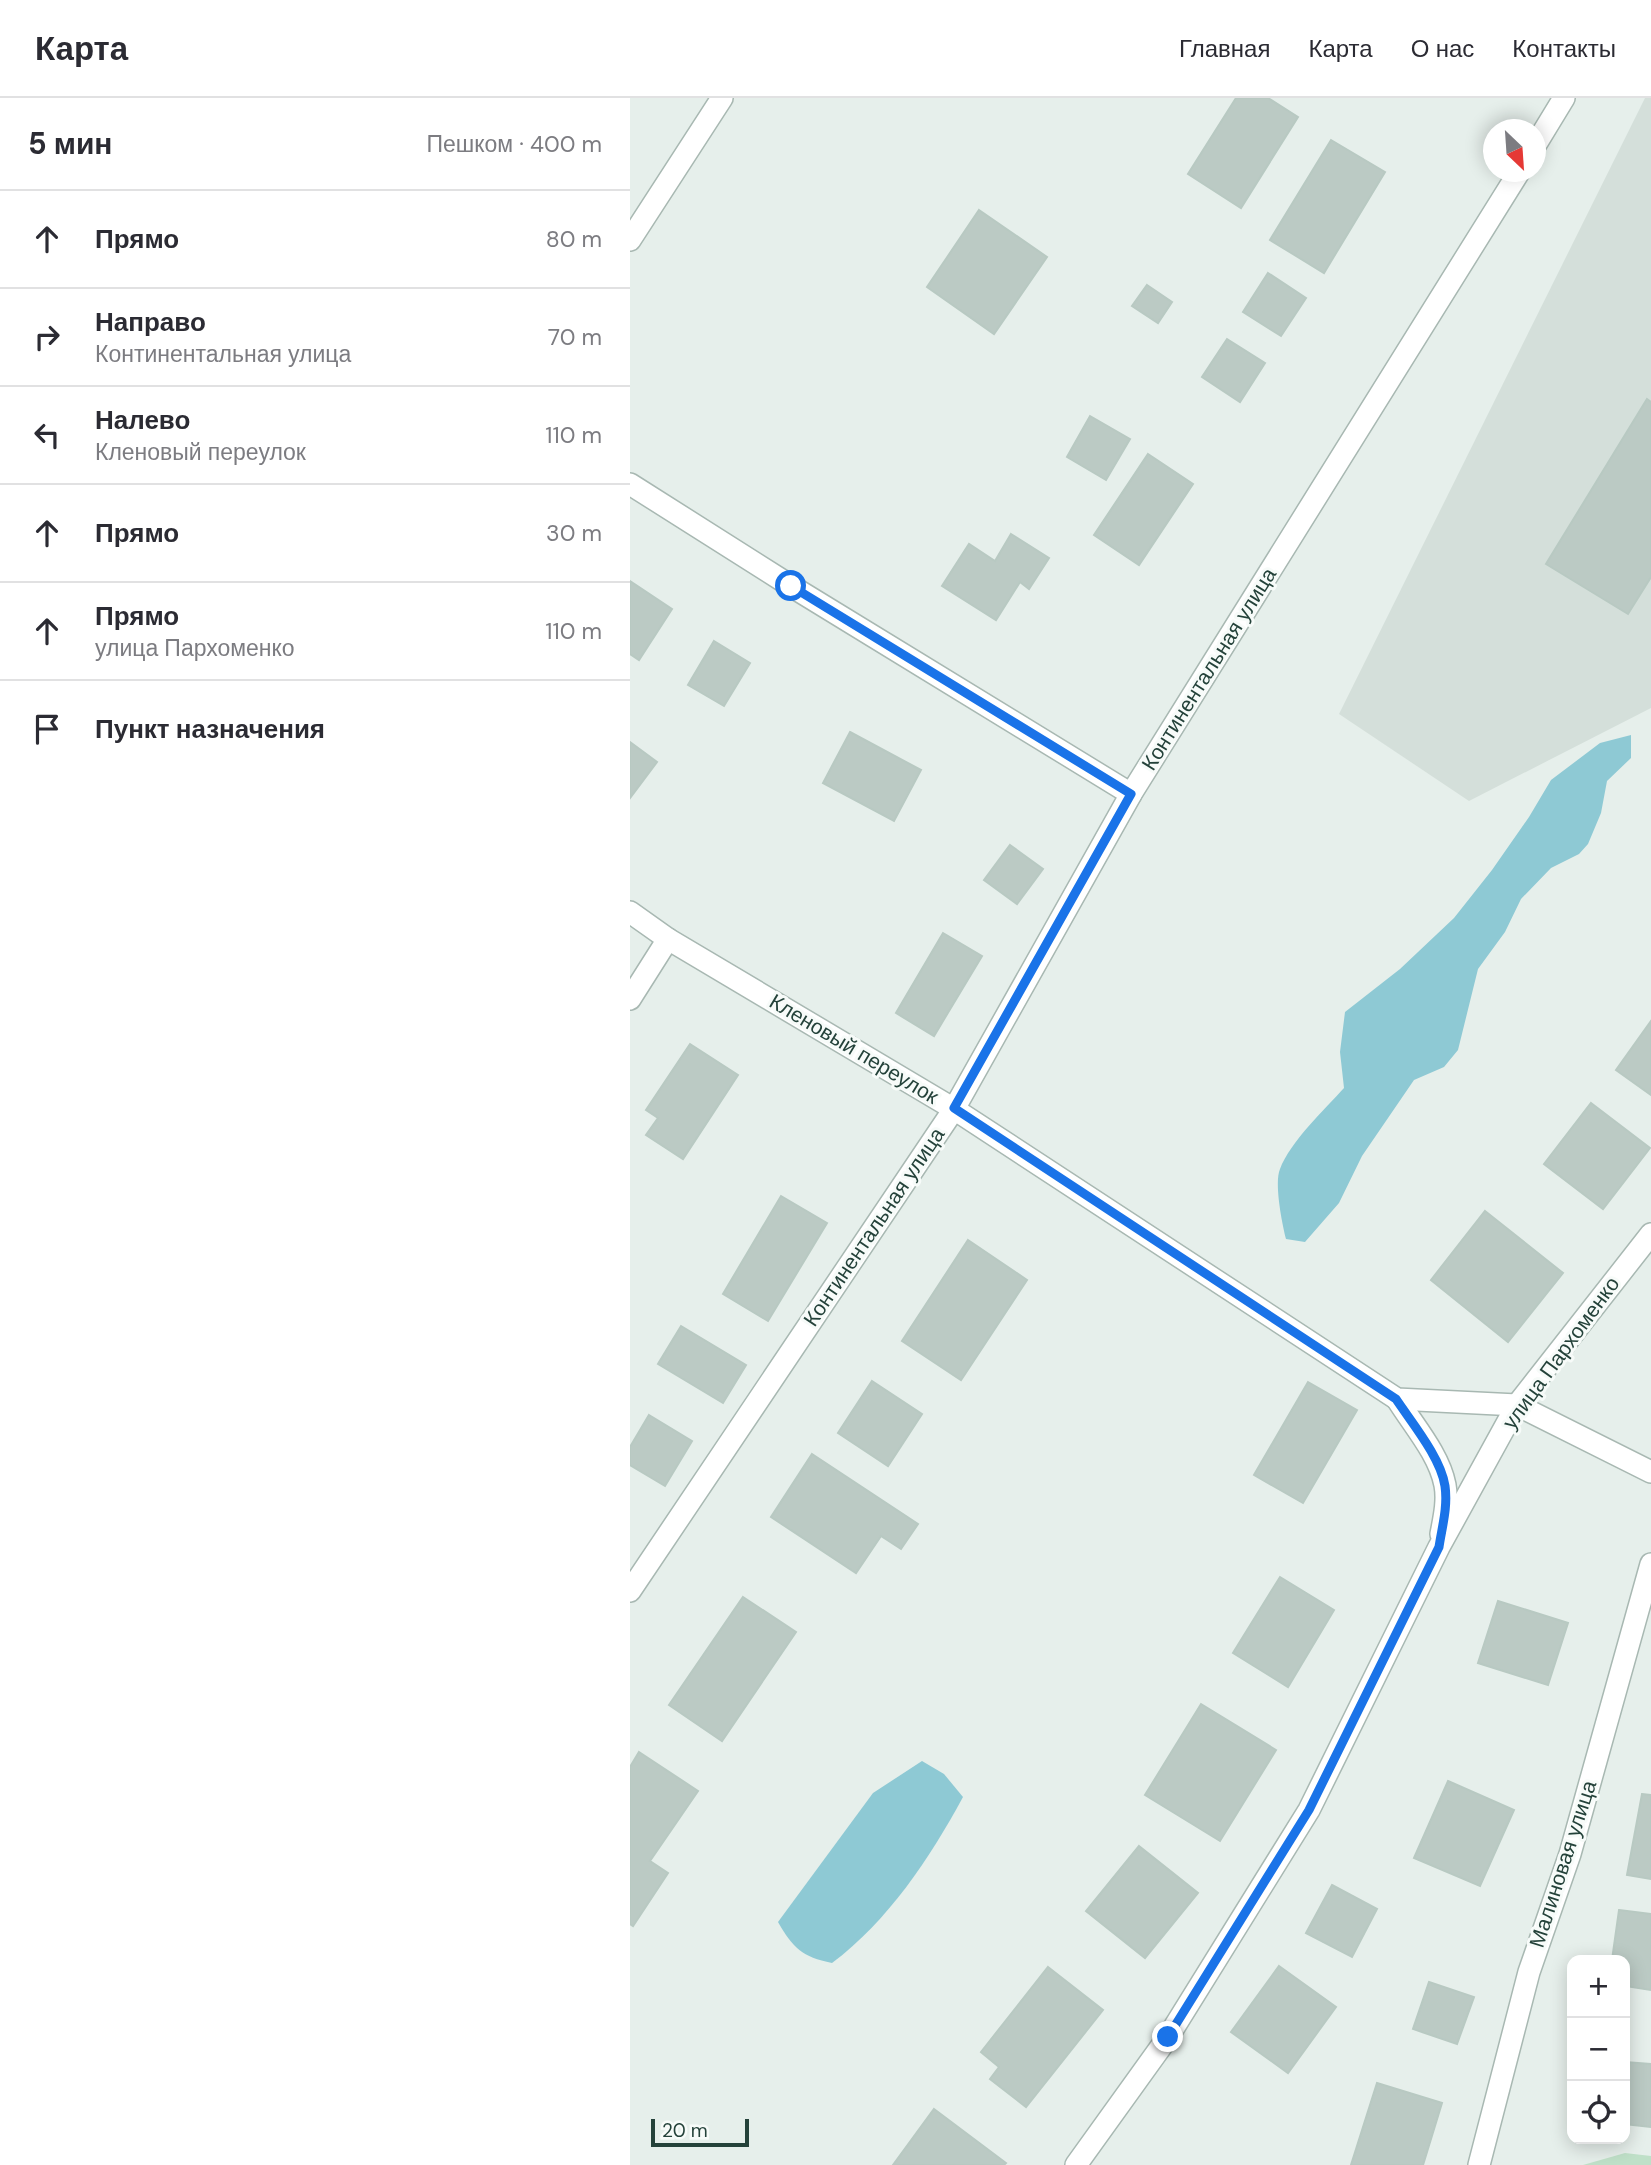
<!DOCTYPE html>
<html lang="ru">
<meta charset="utf-8">
<style>
:root{--surface:#fff;--page:#f2f2f3;--text:#2b2b33;--muted:#7c7c81;--line:#e1e1e2}
body{margin:0;font-family:"DM Sans",sans-serif;background:var(--page);color:var(--text)}
.controls{position:absolute;right:21px;bottom:21px;display:grid;overflow:hidden;border-radius:14px;box-shadow:0 4px 18px #0003}
.controls button{width:63px;height:63px;display:grid;place-items:center;padding:0;border:0;border-bottom:2px solid var(--line);background:var(--surface);color:var(--text);font:35px sans-serif}
.compass{position:absolute;left:853px;top:21px;width:63px;height:63px;border-radius:50%;background:var(--surface);box-shadow:0 4px 18px #0003;rotate:155deg}
.scale{position:absolute;left:21px;bottom:18px;width:98px;box-sizing:border-box;padding-left:7px;border:4px solid #24423a;border-top:0;font-size:19px;line-height:24px;white-space:nowrap;color:#24423a;-webkit-text-stroke:5px #f7fbf9;paint-order:stroke}
.stop{position:absolute;width:21px;height:21px;margin:-16px;border:5px solid #1a73e8;border-radius:50%;background:#fff}
.stop.end{background:#1a73e8;border-color:#fff;box-shadow:0 2px 7px #0008}
.list{margin:0;padding:0;list-style:none}
h2{display:flex;justify-content:space-between;align-items:center;height:91px;margin:0;padding:0 28px;font-size:30px}
h2 small{font-size:23px;font-weight:400;color:var(--muted)}
.list li{display:grid;grid-template-columns:46px 1fr auto;gap:21px;align-items:center;box-sizing:border-box;height:98px;padding:0 28px;border-top:2px solid var(--line)}
.list b{display:block;font-size:26px;white-space:nowrap}
.list p{margin:0;font-size:23px;white-space:nowrap;color:var(--muted)}
.list em{font-size:23px;font-style:normal;color:var(--muted)}
.icon{flex:none;width:38px;height:38px;fill:none;stroke:currentColor;stroke-width:2;stroke-linecap:round;stroke-linejoin:round}
.map{position:relative;flex:none;width:1021px;height:2067px;overflow:hidden}
header{display:flex;align-items:center;gap:42px;box-sizing:border-box;height:98px;padding:0 35px;background:var(--surface);border-bottom:2px solid var(--line)}
header strong{font-size:33px}
nav{display:flex;gap:38px;margin-inline-start:auto;font-size:24px}
main{display:flex}
aside{flex:1;background:var(--surface)}
.map>svg:first-child{display:block}
.built{fill:#d4dfda}
.green{fill:#bfe0c8}
.water{fill:#8ec9d4}
.building{fill:#bbcac4;stroke:#b8c9c2;stroke-width:2}
.lines{fill:none;stroke-linecap:round;stroke-linejoin:round}
.minor-casing{stroke:#a8b8b2;stroke-width:24}
.minor{stroke:#fff;stroke-width:21}
.route{stroke:#1a73e8;stroke-width:9}
.labels{text-anchor:middle;dominant-baseline:central;stroke-width:6;stroke-linejoin:round;paint-order:stroke}
.street-label{font-size:21px;fill:#24423a;stroke:#f7fbf9}
</style>
<header>
<strong>Карта</strong>
<nav><a>Главная</a><a>Карта</a><a>О нас</a><a>Контакты</a></nav>
</header>
<main>
<aside>
<h2>5 мин<small>Пешком · 400 m</small></h2>
<ul class="list">
<li><svg class="icon" aria-label="ahead" viewBox="0 0 24 24"><path d="M12 20V5M6 11l6-6 6 6"/></svg><div><b>Прямо</b></div><em>80 m</em></li>
<li><svg class="icon" aria-label="right" viewBox="0 0 24 24"><path d="M7 20v-9h11M14 6l5 5-5 5"/></svg><div><b>Направо</b><p>Континентальная улица</p></div><em>70 m</em></li>
<li><svg class="icon" aria-label="left" viewBox="0 0 24 24"><path d="M17 20v-9H6M10 6l-5 5 5 5"/></svg><div><b>Налево</b><p>Кленовый переулок</p></div><em>110 m</em></li>
<li><svg class="icon" aria-label="ahead" viewBox="0 0 24 24"><path d="M12 20V5M6 11l6-6 6 6"/></svg><div><b>Прямо</b></div><em>30 m</em></li>
<li><svg class="icon" aria-label="ahead" viewBox="0 0 24 24"><path d="M12 20V5M6 11l6-6 6 6"/></svg><div><b>Прямо</b><p>улица Пархоменко</p></div><em>110 m</em></li>
<li><svg class="icon" aria-label="arrive" viewBox="0 0 24 24"><path d="M6 21V4h12l-3 4 3 4H6"/></svg><div><b>Пункт назначения</b></div></li>
</ul>
</aside>
<div class="map">
<svg width="1021" height="2067" viewBox="0 0 1021 2067">
<rect width="100%" height="100%" fill="#e6efeb"/>
<path class="built" d="M1015,0h6v610l-182,93 -130,-87z"/>
<path class="green" d="M995,2055l26,3v9h-68z"/>
<g class="water">
<path d="M1001,637v23l-24,23 -6,32 -13,31 -9,10 -28,14 -30,31 -16,33 -27,37 -20,81 -14,17 -30,13 -52,76 -23,47 -34,39 -19,-3c-4,-16 -12,-56 -6,-70 10,-27 45,-60 64,-81l-4,-36 5,-40 55,-43 54,-51 38,-48 37,-53 22,-37 49,-37z"/>
<path d="M292,1663l22,13 19,23c-33,61 -75,124 -131,166 -30,-6 -39,-15 -54,-41l95,-129z"/>
</g>
<g class="building">
<path d="M606,0h32l30,19 -57,91 -53,-34z"/>
<path d="M701,42l54,32 -61,101 -54,-33z"/>
<path d="M349,112l68,47 -53,77 -67,-47z"/>
<path d="M638,175l38,25 -25,38 -38,-24z"/>
<path d="M517,187l25,17 -14,21 -26,-17z"/>
<path d="M597,241l38,24 -25,39 -38,-25z"/>
<path d="M1017,301l4,3v175l-23,37 -82,-50z"/>
<path d="M460,318l40,23 -24,41 -39,-23z"/>
<path d="M518,356l45,30 -54,81 -45,-30z"/>
<path d="M381,436l38,24 -20,31 -9,-7 -24,38 -54,-34 27,-42 26,17z"/>
<path d="M0,483l42,28 -33,51 -9,-6z"/>
<path d="M84,543l36,22 -26,43 -36,-21z"/>
<path d="M220,634l71,38 -27,51 -71,-38z"/>
<path d="M0,644l27,20 -27,36z"/>
<path d="M380,747l33,24 -26,35 -33,-24z"/>
<path d="M313,835l39,23 -48,80 -38,-23z"/>
<path d="M1021,923v74l-35,-25z"/>
<path d="M60,946l48,31 -55,84 -37,-24 12,-17 -12,-8z"/>
<path d="M961,1005l59,45 -47,61 -59,-45z"/>
<path d="M151,1098l46,27 -59,98 -45,-27z"/>
<path d="M855,1113l78,62 -55,69 -77,-62z"/>
<path d="M338,1142l59,40 -66,100 -59,-39z"/>
<path d="M51,1228l65,39 -23,38 -65,-39z"/>
<path d="M242,1283l50,33 -34,52 -50,-33z"/>
<path d="M678,1284l49,28 -54,93 -49,-28z"/>
<path d="M19,1317l43,26 -27,45 -35,-21v-18z"/>
<path d="M182,1356l106,70 -17,25 -20,-13 -25,37 -85,-56z"/>
<path d="M650,1479l54,33 -46,77 -55,-34z"/>
<path d="M113,1499l53,35 -74,109 -53,-36z"/>
<path d="M868,1503l70,22 -20,62 -70,-22z"/>
<path d="M571,1606l75,46 -56,91 -75,-46z"/>
<path d="M9,1654l59,39 -48,70 18,12 -35,53 -3,-2v-157z"/>
<path d="M818,1683l66,29 -34,76 -66,-28z"/>
<path d="M1012,1696l9,1v84l-24,-4z"/>
<path d="M509,1748l59,47 -53,65 -59,-47z"/>
<path d="M702,1787l45,24 -25,48 -46,-24z"/>
<path d="M989,1812l32,4v76l-26,-4v-26h-13z"/>
<path d="M649,1868l57,41 -48,66 -57,-41z"/>
<path d="M418,1869l55,43 -77,97 -36,-28 9,-12 -18,-15z"/>
<path d="M799,1884l45,15 -17,47 -44,-15z"/>
<path d="M995,1964l26,2v63l-26,-3z"/>
<path d="M747,1985l65,20 -19,62h-72z"/>
<path d="M304,2011l72,54 -2,2h-111z"/>
</g>
<g class="lines">
<defs>
<g id="minor">
<path d="M906,46l28,-46"/>
<path d="M0,142l92,-142"/>
<path d="M0,386l161,102 340,208"/>
<path d="M0,814l38,27 286,170 443,290 120,6 134,67"/>
<path d="M0,901l38,-60"/>
<path d="M767,1301c16,26 42,55 48,86 3,16 -1,33 -4,49"/>
<path d="M0,1493l324,-482 177,-315 388,-622"/>
<path d="M446,2067l92,-128 141,-227 130,-263 78,-142 134,-171"/>
<path d="M849,2067l50,-193 41,-118 81,-290"/>
</g>
</defs>
<use href="#minor" class="minor-casing"/>
<use href="#minor" class="minor"/>
</g>
<g class="lines">
<path class="route" d="M161,488l340,208 -177,314 442,291c16,24 45,59 49,87 3,21 -3,41 -6,61l-130,263 -141,227"/>
</g>
<g class="labels">
<g class="street-label">
<text transform="translate(579 571) rotate(-58)">Континентальная улица</text>
<text transform="translate(224 951) rotate(31)">Кленовый переулок</text>
<text transform="translate(244 1129) rotate(-56)">Континентальная улица</text>
<text transform="translate(931 1255) rotate(-54)">улица Пархоменко</text>
<text transform="translate(933 1766) rotate(-72)">Малиновая улица</text>
</g>
</g>
</svg>
<div class="controls">
<button>+</button>
<button>−</button>
<button><svg class="icon" aria-label="locate" viewBox="0 0 24 24"><circle cx="12" cy="12" r="6"/><path d="M12 2v4M12 18v4M2 12h4M18 12h4"/></svg></button>
</div>
<svg class="compass" viewBox="-18 -18 36 36"><path d="M0-13l5 13h-10z" fill="#e53935"/><path d="M0 13l5-13h-10z" fill="#7c7c81"/></svg>
<div class="scale">20 m</div>
<div class="stop" style="left:161px;top:488px"></div>
<div class="stop end" style="left:538px;top:1939px"></div>
</div>
</main>
